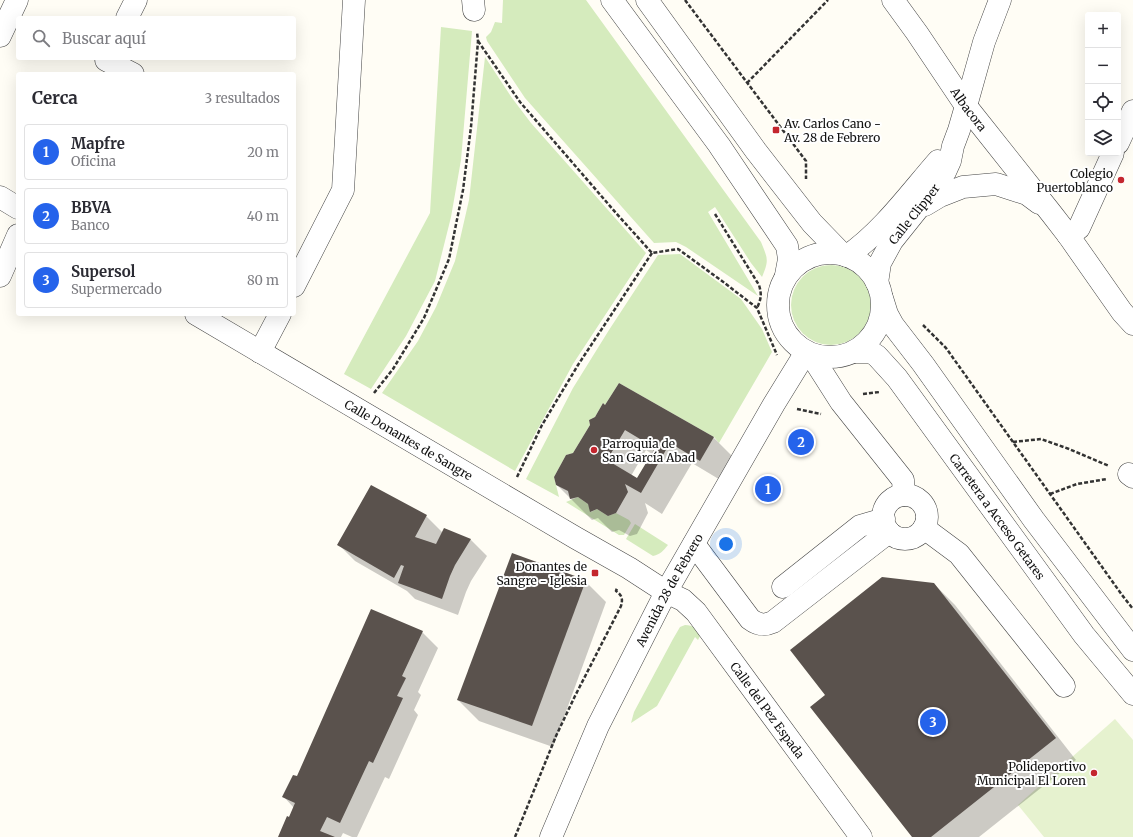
<!DOCTYPE html>
<html lang="es">
<meta charset="utf-8">
<style>
:root{--surface:#fff;--page:#f7f7f7;--text:#2b2b33;--muted:#7c7c81;--line:#e1e1e2;--accent:#2563eb}
body{margin:0;font-family:Merriweather,serif;background:var(--page);color:var(--text)}
.controls{position:absolute;right:12px;top:12px;display:grid;overflow:hidden;border-radius:4px;box-shadow:0 4px 16px #0002}
.controls button{width:36px;height:36px;display:grid;place-items:center;padding:0;border:0;border-bottom:1px solid var(--line);background:var(--surface);color:var(--text);font:20px sans-serif}
.you{position:absolute;left:726px;top:544px;width:14px;height:14px;margin:-10px;border:3px solid #fff;border-radius:50%;background:#1a73e8;box-shadow:0 0 0 6px #1a73e833}
.badge{display:grid;place-items:center;width:26px;height:26px;border-radius:50%;background:var(--accent);color:#fff;font-size:13px;font-weight:700}
.pin{position:absolute;translate:-50% -50%;border:2px solid #fff;box-shadow:0 1px 4px #0006}
.list{margin:0;padding:0;list-style:none}
h2{display:flex;justify-content:space-between;align-items:center;height:52px;margin:0;padding:0 16px;font-size:17px}
h2 small{font-size:13px;font-weight:400;color:var(--muted)}
.list li{display:grid;grid-template-columns:26px 1fr auto;gap:12px;align-items:center;box-sizing:border-box;height:56px;margin:0 8px 8px;padding:0 8px;border:1px solid var(--line);border-radius:4px}
.list b{display:block;font-size:15px;white-space:nowrap}
.list p{margin:0;font-size:13px;white-space:nowrap;color:var(--muted)}
.list em{font-size:13px;font-style:normal;color:var(--muted)}
.icon{flex:none;width:22px;height:22px;fill:none;stroke:currentColor;stroke-width:2;stroke-linecap:round;stroke-linejoin:round}
.map{position:relative;flex:none;width:1133px;height:837px;overflow:hidden}
.search{position:absolute;background:var(--surface);box-shadow:0 4px 16px #0002;left:16px;top:16px;width:280px;height:44px;display:flex;align-items:center;gap:10px;box-sizing:border-box;padding:0 14px;border-radius:4px;color:var(--muted);font-size:15px}
.panel{position:absolute;background:var(--surface);box-shadow:0 4px 16px #0002;left:16px;top:72px;width:280px;height:244px;border-radius:4px}
.map>svg:first-child{display:block}
.green{fill:#d5ebbd}
.pitch{fill:#e6f2cf}
.shadow{fill:#0003;fill-rule:evenodd}
.building{fill:#5a524d;fill-rule:evenodd}
.lines{fill:none;stroke-linecap:round;stroke-linejoin:round}
.minor-casing{stroke:#444;stroke-width:23}
.path{stroke:#333;stroke-width:2.5;stroke-dasharray:4 2;stroke-linecap:butt}
.minor{stroke:#fff;stroke-width:22}
.poi-dot{fill:#c4262e;stroke:#fff;stroke-width:1.5}
.labels{text-anchor:middle;dominant-baseline:central;stroke-width:4;stroke-linejoin:round;paint-order:stroke}
.street-label{font-size:12px;fill:#111;stroke:#fff}
.poi-label{font-size:12px;fill:#111;stroke:#fff;text-anchor:end}
</style>
<div class="map">
<svg width="1133" height="837" viewBox="0 0 1133 837">
<rect width="100%" height="100%" fill="#fffdf5"/>
<g class="green">
<path d="M503,0h83l175,242c7,17 8,18 1,35l-11,-14 -36,-56 -7,5 50,84 -72,-49 -10,-5 -22,1 -129,-145 -38,-57 -1,-4 5,-5 4,-10 7,1z"/>
<path d="M441,27l31,4 -11,129 -10,57 -16,64 -29,55 -35,53 -27,-15 86,-161z"/>
<path d="M485,57l27,41 19,25 115,130 -73,111 -58,107 -133,-78 36,-52 18,-34 19,-46 14,-61z"/>
<path d="M680,254l61,45 21,30 10,23 -53,91 -5,-6 -95,-54 -14,22 -2,-2 -8,14 -6,3 1,5 -17,28 -7,2 -12,22 5,20 -33,-18 47,-91 36,-58 49,-75z"/>
<circle cx="831" cy="305" r="40"/>
<path d="M578,497l10,7 3,8 6,-3 11,7 8,-3 13,7 2,3 -7,12h-5l-53,-33z"/>
<path d="M635,524l33,21c-5,6 -7,9 -15,11l-27,-17z"/>
<path d="M685,625c8,0 13,4 15,11l-2,4 -3,-3 -38,69 -26,17 3,-11 39,-73 7,-12z"/>
</g>
<path class="pitch" d="M1115,719l18,21v97h-89l-26,-32z"/>
<g class="shadow">
<path d="M619,384l95,54 21,21 -13,22 -30,-18 -30,51 -17,-11 3,10 -11,21 -7,2 -11,-6 -7,2 -14,-14 -6,2 -35,-35 17,-31 21,-36 11,-11zM646,450l6,4 -15,25 -6,-3z"/>
<path d="M371,486l55,30 17,17 2,-4 26,11 16,16 -16,25 -5,11 -8,23 -43,-16 -8,-8 -52,-30 -16,-16z"/>
<path d="M585,581l21,21 -53,145 -74,-26 -21,-21z"/>
<path d="M934,584l21,21 121,155 -97,77h-65l-87,-142z"/>
<path d="M422,632l16,16 -20,44 3,3 -7,15 4,5 -29,64 -4,-2 -28,60h-5l-9,-4 -2,4h-62l15,-29 -10,-11 13,-20z"/>
</g>
<g class="building">
<path d="M619,383l95,54 -14,24 -30,-18 -29,50 -16,-9 3,8 -12,21 -8,3 -11,-7 -7,3 -2,-8 -10,-7 -8,2 -2,-8 -12,-6 -2,-8 12,-22 7,-2 17,-28 -1,-5 6,-3 8,-14 2,2zM625,430l30,18 -18,30 -30,-18z"/>
<path d="M371,485l56,30 -12,22 21,7 8,-16 27,11 -16,26 -5,11 -8,23 -44,-16 6,-17 -3,-1 -7,13 -57,-33z"/>
<path d="M512,553l74,27 -54,146 -75,-26z"/>
<path d="M882,577l52,6 122,155 -125,99h-19l-102,-130 15,-12 -35,-45z"/>
<path d="M371,609l52,22 -21,45 4,2 -9,18 6,2 -30,65 -4,-2 -29,62 -13,-6 -7,14 15,6h-57l9,-21 2,1 6,-14 -13,-6 11,-22 4,1z"/>
</g>
<g class="lines">
<defs>
<g id="minor">
<path d="M473,0l1,10"/>
<path d="M612,0l107,145 68,101 2,13 -3,16"/>
<path d="M647,0l109,151 56,72 30,31"/>
<path id="s1" d="M893,0l24,33 49,73 85,107 17,22 54,77 11,12"/>
<path d="M127,18l9,-18"/>
<path d="M0,36l17,-36"/>
<path d="M106,60l27,14"/>
<path d="M1118,143l15,-32"/>
<path d="M0,197l18,11"/>
<path d="M925,205l15,-9 23,-9 33,-3 31,10 12,9"/>
<path d="M1068,235l11,-7 34,-75"/>
<circle cx="830" cy="305" r="52"/>
<path d="M847,256c35,-24 63,-63 91,-95"/>
<path d="M0,276l18,-41"/>
<path id="s2" d="M877,283l3,-20 12,-22 40,-50 13,-19 5,-11 3,-15 6,-16 7,-24 18,-64 16,-42"/>
<path d="M294,286l49,-96 11,-190"/>
<path d="M882,298l5,16 6,11 30,39 111,156 99,130"/>
<path id="s3" d="M196,314l380,224 53,30 37,24 17,8 13,12 165,225"/>
<path d="M260,352l20,-38"/>
<path id="s4" d="M854,352h17l6,4 20,22 187,257 49,59"/>
<path d="M811,355l30,47 62,78 1,15"/>
<path d="M1129,474l4,3"/>
<circle cx="905" cy="517" r="22"/>
<path d="M924,528l35,26 105,132"/>
<path d="M694,544l56,75c8,6 14,7 23,3l116,-90"/>
<path d="M783,587l77,-61 24,-7"/>
<path id="s5" d="M551,837l47,-111 68,-134 108,-188 32,-52"/>
</g>
</defs>
<use href="#minor" class="minor-casing"/>
<g class="path">
<path d="M685,0l121,161v18"/>
<path d="M478,41l42,61 96,111 36,40 26,-4 44,32 35,27 20,47"/>
<path d="M747,83l81,-83"/>
<path d="M715,214l44,71c3,10 2,14 -2,23"/>
<path d="M923,325l23,23 176,247 11,14"/>
<path d="M785,341l2,-6"/>
<path d="M374,393l19,-24 31,-51 25,-59 14,-69 8,-63 7,-86 -1,-9"/>
<path d="M863,394l17,-2"/>
<path d="M797,409l24,5"/>
<path d="M1013,442l28,-3 28,10 40,17"/>
<path d="M517,477l25,-52 36,-60 74,-112"/>
<path d="M1050,494l27,-10 30,-5"/>
<path d="M515,837l41,-101 19,-40 46,-90c2,-7 1,-11 -5,-15l1,-3"/>
</g>
<use href="#minor" class="minor"/>
</g>
<g class="poi-dot">
<rect x="772" y="126" width="8" height="8" rx="2"/>
<circle cx="1121" cy="180" r="4"/>
<circle cx="594" cy="450" r="4"/>
<rect x="591" y="569" width="8" height="8" rx="2"/>
<circle cx="1094" cy="773" r="4"/>
</g>
<g class="labels">
<g class="street-label">
<text stroke="none"><textPath href="#s1" startOffset="133">Albacora</textPath></text>
<text stroke="none"><textPath href="#s2" startOffset="80">Calle Clipper</textPath></text>
<text stroke="none"><textPath href="#s3" startOffset="247">Calle Donantes de Sangre</textPath></text>
<text stroke="none"><textPath href="#s4" startOffset="225">Carretera a Acceso Getares</textPath></text>
<text stroke="none"><textPath href="#s5" startOffset="274">Avenida 28 de Febrero</textPath></text>
<text stroke="none"><textPath href="#s3" startOffset="704">Calle del Pez Espada</textPath></text>
</g>
<g class="poi-label">
<text x="784" y="123" text-anchor="start">Av. Carlos Cano -<tspan x="784" dy="14">Av. 28 de Febrero</tspan></text>
<text x="1113" y="173">Colegio<tspan x="1113" dy="14">Puertoblanco</tspan></text>
<text x="602" y="443" text-anchor="start">Parroquia de<tspan x="602" dy="14">San García Abad</tspan></text>
<text x="587" y="566">Donantes de<tspan x="587" dy="14">Sangre - Iglesia</tspan></text>
<text x="1086" y="766">Polideportivo<tspan x="1086" dy="14">Municipal El Loren</tspan></text>
</g>
</g>
</svg>
<div class="controls">
<button>+</button>
<button>−</button>
<button><svg class="icon" aria-label="locate" viewBox="0 0 24 24"><circle cx="12" cy="12" r="6"/><path d="M12 2v4M12 18v4M2 12h4M18 12h4"/></svg></button>
<button><svg class="icon" aria-label="layers" viewBox="0 0 24 24"><path d="M12 4l9 5-9 5-9-5zM3 14l9 5 9-5"/></svg></button>
</div>
<div class="you"></div>
<div class="pin badge" style="left:768px;top:489px">1</div>
<div class="pin badge" style="left:801px;top:442px">2</div>
<div class="pin badge" style="left:933px;top:722px">3</div>
<div class="search"><svg class="icon" aria-label="search" viewBox="0 0 24 24"><circle cx="10" cy="10" r="6"/><path d="M15 15l6 6"/></svg>Buscar aquí</div>
<section class="panel">
<h2>Cerca<small>3 resultados</small></h2>
<ul class="list">
<li><span class="badge">1</span><div><b>Mapfre</b><p>Oficina</p></div><em>20 m</em></li>
<li><span class="badge">2</span><div><b>BBVA</b><p>Banco</p></div><em>40 m</em></li>
<li><span class="badge">3</span><div><b>Supersol</b><p>Supermercado</p></div><em>80 m</em></li>
</ul>
</section>
</div>
